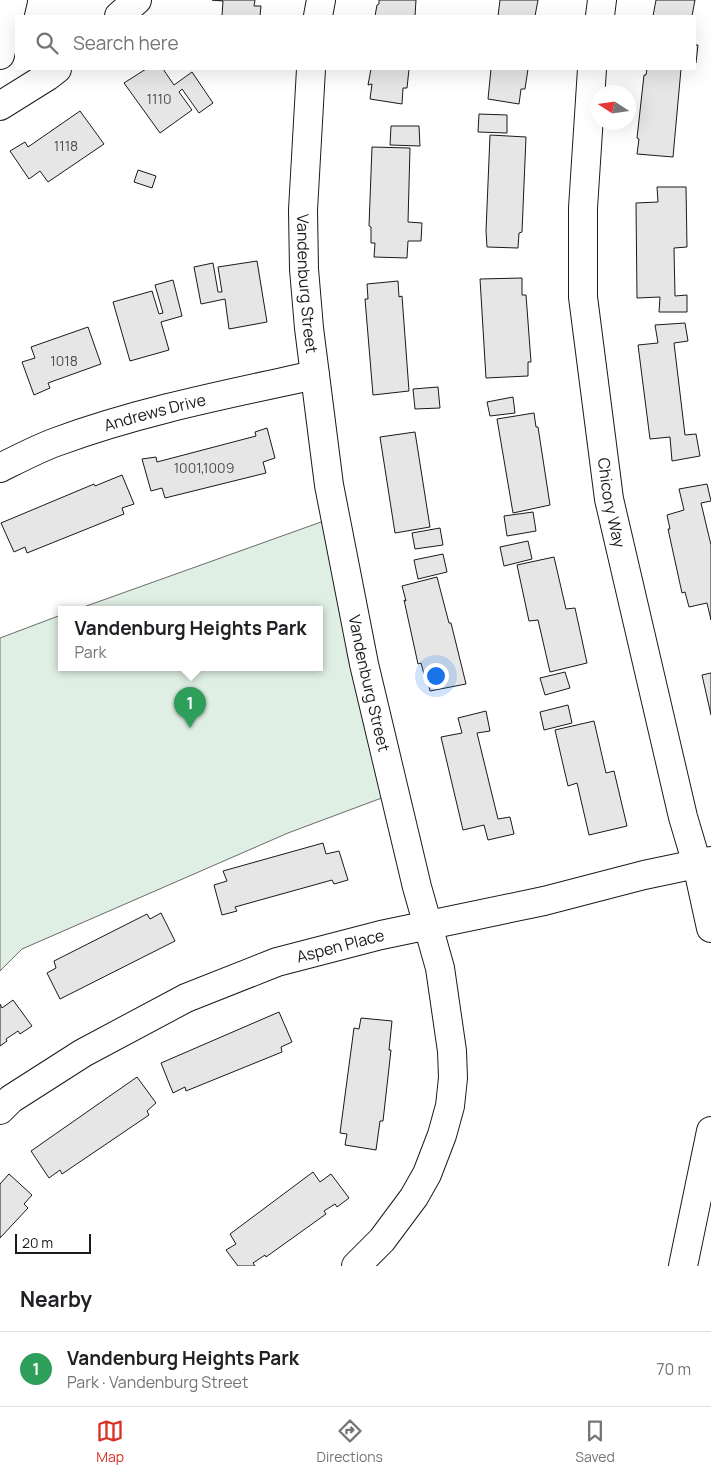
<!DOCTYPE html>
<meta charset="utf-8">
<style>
:root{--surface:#fff;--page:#f6f6f6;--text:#202124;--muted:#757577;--line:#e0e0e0;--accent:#d93025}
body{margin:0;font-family:Manrope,sans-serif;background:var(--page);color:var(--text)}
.compass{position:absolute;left:591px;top:85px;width:45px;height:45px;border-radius:50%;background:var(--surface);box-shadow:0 5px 20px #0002;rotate:282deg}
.scale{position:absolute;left:15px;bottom:12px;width:76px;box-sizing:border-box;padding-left:5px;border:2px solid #1a1a1a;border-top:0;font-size:14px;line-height:18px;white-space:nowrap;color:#1a1a1a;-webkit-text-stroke:4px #fff;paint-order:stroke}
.you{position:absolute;left:435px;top:675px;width:18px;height:18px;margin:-12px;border:4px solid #fff;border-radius:50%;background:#1a73e8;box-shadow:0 0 0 8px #1a73e833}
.badge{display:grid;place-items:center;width:32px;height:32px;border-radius:50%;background:var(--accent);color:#fff;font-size:16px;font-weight:700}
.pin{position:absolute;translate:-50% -41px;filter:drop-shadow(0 1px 2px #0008)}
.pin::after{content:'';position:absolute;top:26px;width:18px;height:15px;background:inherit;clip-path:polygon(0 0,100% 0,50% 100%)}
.popup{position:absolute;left:58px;top:606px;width:265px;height:65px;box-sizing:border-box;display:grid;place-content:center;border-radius:0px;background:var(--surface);filter:drop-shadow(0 1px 4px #0005);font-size:16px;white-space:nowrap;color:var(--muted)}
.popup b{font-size:19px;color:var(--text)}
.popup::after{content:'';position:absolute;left:50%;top:100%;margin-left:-10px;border:10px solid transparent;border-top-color:var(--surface)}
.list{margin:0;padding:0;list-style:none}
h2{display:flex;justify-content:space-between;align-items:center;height:65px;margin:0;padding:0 20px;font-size:21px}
h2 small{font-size:16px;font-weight:400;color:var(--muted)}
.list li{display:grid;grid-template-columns:32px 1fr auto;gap:15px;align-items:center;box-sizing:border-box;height:75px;padding:0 20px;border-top:1px solid var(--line)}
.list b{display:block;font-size:19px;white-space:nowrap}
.list p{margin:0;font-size:16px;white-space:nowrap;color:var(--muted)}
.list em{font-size:16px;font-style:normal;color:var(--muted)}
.icon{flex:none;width:28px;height:28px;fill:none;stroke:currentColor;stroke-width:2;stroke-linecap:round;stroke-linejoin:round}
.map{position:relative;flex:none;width:711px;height:1266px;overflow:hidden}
.search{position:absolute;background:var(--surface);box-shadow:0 5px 20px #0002;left:15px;right:15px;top:15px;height:55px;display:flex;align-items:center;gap:12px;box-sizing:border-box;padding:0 18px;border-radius:0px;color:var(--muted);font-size:19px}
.sheet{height:140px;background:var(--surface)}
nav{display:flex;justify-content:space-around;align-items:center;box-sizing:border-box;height:70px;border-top:1px solid var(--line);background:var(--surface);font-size:14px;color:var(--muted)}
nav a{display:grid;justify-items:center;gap:2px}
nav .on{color:var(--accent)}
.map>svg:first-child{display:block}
.green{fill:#e0efe3;stroke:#6a6a6a}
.building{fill:#e6e6e6;stroke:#1a1a1a}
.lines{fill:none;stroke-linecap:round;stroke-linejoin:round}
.minor-casing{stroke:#1a1a1a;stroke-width:30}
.minor{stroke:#fff;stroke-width:28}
.labels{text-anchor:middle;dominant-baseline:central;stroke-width:4;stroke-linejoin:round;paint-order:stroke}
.number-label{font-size:14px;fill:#4d4d4d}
.street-label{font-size:16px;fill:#1a1a1a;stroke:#fff}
</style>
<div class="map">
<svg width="711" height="1266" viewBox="0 0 711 1266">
<rect width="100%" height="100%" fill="#fff"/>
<path class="green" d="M335,517l60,276 -107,40 -266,116 -22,22v-333l61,-23v52h258v-58h-241z"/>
<g class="building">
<path d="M212,0h43l-1,6h7l-1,10h-38l1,-15z"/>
<path d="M379,0h37l-1,16h-40l2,-11 2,-1z"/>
<path d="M500,0h38l-3,16h-37z"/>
<path d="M656,0h39l-3,16h-39z"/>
<path d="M695,45h3l-2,18h-1z"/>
<path d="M146,69h17l11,16 18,-13 21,31 -14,10 -17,-24 -3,3 13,18 -32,23 -36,-50z"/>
<path d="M371,69h38l-2,19h-4l-1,16 -32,-5 2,-15 -4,1z"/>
<path d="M491,69h37l-3,20h-4l-2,15 -31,-5z"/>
<path d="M647,69h34l-8,88 -36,-3 2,-15 -2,-1 7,-63h2z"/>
<path d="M80,111l24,33 -56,38 -8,-11 -11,8 -19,-28 15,-9 3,5z"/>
<path d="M479,114l28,1v18l-29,-1z"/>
<path d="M391,126h28l1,20 -30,-1z"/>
<path d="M490,135l36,2 -4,95 -3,1 -1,15 -31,-1 -1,-16z"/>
<path d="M372,147l38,1 -2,74 14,1 -1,18h-13l-1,17 -33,-1 1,-14h-4v-16l-2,-1z"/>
<path d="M138,170l18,6 -4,12 -18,-6z"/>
<path d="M657,187h29l1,60 -13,1 1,48 12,-1v17h-28l1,-15 -23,1 -1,-95 22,-1z"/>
<path d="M257,261l10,61 -38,7 -4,-30 -24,5 -7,-37 19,-4 5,29h4l-4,-25z"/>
<path d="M522,278v17h4l5,67h-3v14l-42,2 -6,-99z"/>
<path d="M173,280l9,36 -21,6 8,28 -39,11 -17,-59 39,-11 7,23 4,-1 -8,-28z"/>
<path d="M398,281l1,16 3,-1 7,95 -36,4 -8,-96h3l-1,-15z"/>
<path d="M685,323l3,18 -14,2 11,92 11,-1 4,22 -28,5 -2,-24 -20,2 -12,-94 20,-2 -3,-18z"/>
<path d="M88,327l13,37 -53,19 2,5 -16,7 -12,-33 13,-4 -4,-11z"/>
<path d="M438,387l2,21 -25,1 -2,-20z"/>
<path d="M513,397l2,16 -25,3 -3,-14z"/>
<path d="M534,413l2,14h2l12,78 -37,8 -16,-94z"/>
<path d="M267,428l8,30 -12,4 3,11 -101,25 -3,-10 -11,3 -9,-32 14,-2 1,5 99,-26 -1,-4z"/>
<path d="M415,432l15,95 -35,6 -15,-96z"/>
<path d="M122,475l12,29 -12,4 2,6 -97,39 -2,-6 -11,5 -13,-29 93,-39 1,2z"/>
<path d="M707,484l4,17 -10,2 10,42v75l-4,-17 -18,4 -4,-15 -3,1 -14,-64h2l-3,-14 17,-5 -5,-21z"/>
<path d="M533,512l3,19 -29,5 -3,-20z"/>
<path d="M440,528l3,17 -28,4 -3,-16z"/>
<path d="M528,541l4,18 -28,7 -4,-19z"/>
<path d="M443,554l4,18 -29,7 -4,-19z"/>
<path d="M554,557l12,52 9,-1 12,55 -37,9 -12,-52 -9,1 -12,-56z"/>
<path d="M437,577l12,46h2l15,61 -36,7 -3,-13h-2l-4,-15 -3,1 -14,-64 2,1 -4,-15z"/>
<path d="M565,672l5,16 -25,7 -5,-17z"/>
<path d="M711,673v42l-9,-40z"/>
<path d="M568,705l4,18 -28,7 -4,-18z"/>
<path d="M486,711l4,20 -13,2 21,86 12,-2 4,17 -26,6 -4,-15 -21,5 -22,-93 21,-4 -4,-15z"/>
<path d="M594,721l12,52 8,-2 13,55 -38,9 -12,-52 -9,3 -13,-56z"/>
<path d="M323,843l3,11 13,-3 9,29 -14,4 -2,-4 -97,27 2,4 -15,4 -8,-30 13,-4 -4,-10z"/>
<path d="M161,913l14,28 -115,58 -13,-26 9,-5 -2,-7 93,-47 3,5z"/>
<path d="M13,1000l19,26 -12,8 -2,-3 -12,8 1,2 -7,5v-42l2,4z"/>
<path d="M279,1012l13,30 -11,5 1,5 -96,39 -1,-4 -12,6 -12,-30z"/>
<path d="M361,1018l31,3 -3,29h2l-8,71h-3l-4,29 -31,-5 2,-11 -7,-1 14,-105 5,1z"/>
<path d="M137,1077l19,26 -9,8 2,4 -87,59 -2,-4 -11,8 -18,-27z"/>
<path d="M313,1172l7,10 11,-8 18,24 -12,9 -2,-3 -11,7 2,3 -60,43 -1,-2 -12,8 2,3h-17l-12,-16 10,-6 -6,-10z"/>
<path d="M9,1174l23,21 -8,9 4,4 -28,30v-54z"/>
</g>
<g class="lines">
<defs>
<g id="minor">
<path d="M119,16l18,-16"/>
<path d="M318,16l3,-16"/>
<path d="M600,16l2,-16"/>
<path d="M0,55l13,-55"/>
<path id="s1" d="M311,69l-8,141 1,59 5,59 20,157 35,179 53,223 23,81 12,83 1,27 -3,28 -8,29 -15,39 -13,23 -32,43 -26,26"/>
<path id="s2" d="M592,69l-9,139v89l26,202 74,318 14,47 14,64"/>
<path d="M0,106l48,-30 9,-7"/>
<path id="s3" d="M0,468c18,-9 37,-19 56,-26 84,-31 172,-48 259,-67"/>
<path id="s4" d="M0,1110l11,-11 72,-46 103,-55 91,-36 104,-27 163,-34 100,-26 67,-14"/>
<path d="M683,1266l28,-135"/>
</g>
</defs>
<use href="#minor" class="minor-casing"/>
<use href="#minor" class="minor"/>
</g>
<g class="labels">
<g class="number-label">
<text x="159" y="98">1110</text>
<text x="66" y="145">1118</text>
<text x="64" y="360">1018</text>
<text x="204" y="467">1001,1009</text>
</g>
<g class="street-label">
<text stroke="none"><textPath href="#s1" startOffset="215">Vandenburg Street</textPath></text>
<text stroke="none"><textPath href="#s3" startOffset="165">Andrews Drive</textPath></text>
<text stroke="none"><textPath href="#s2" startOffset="436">Chicory Way</textPath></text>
<text stroke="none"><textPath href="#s1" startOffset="620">Vandenburg Street</textPath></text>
<text stroke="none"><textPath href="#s4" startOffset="381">Aspen Place</textPath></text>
</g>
</g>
</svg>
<svg class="compass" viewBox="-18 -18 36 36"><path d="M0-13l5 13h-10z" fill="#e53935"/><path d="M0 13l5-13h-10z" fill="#757577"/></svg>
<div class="scale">20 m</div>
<div class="you"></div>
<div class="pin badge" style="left:190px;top:728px;background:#2e9e5b">1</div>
<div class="popup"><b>Vandenburg Heights Park</b>Park</div>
<div class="search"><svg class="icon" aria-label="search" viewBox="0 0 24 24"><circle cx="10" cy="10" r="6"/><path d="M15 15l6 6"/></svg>Search here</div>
</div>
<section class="sheet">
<h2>Nearby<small></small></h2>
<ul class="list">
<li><span class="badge" style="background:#2e9e5b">1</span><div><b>Vandenburg Heights Park</b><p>Park · Vandenburg Street</p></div><em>70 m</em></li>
</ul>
</section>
<nav>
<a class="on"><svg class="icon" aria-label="map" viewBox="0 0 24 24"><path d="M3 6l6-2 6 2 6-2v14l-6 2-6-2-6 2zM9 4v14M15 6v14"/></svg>Map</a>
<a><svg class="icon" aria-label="directions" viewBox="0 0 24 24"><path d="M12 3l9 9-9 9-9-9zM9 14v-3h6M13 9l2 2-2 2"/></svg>Directions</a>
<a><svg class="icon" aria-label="saved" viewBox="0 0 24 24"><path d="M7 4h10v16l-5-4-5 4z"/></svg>Saved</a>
</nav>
